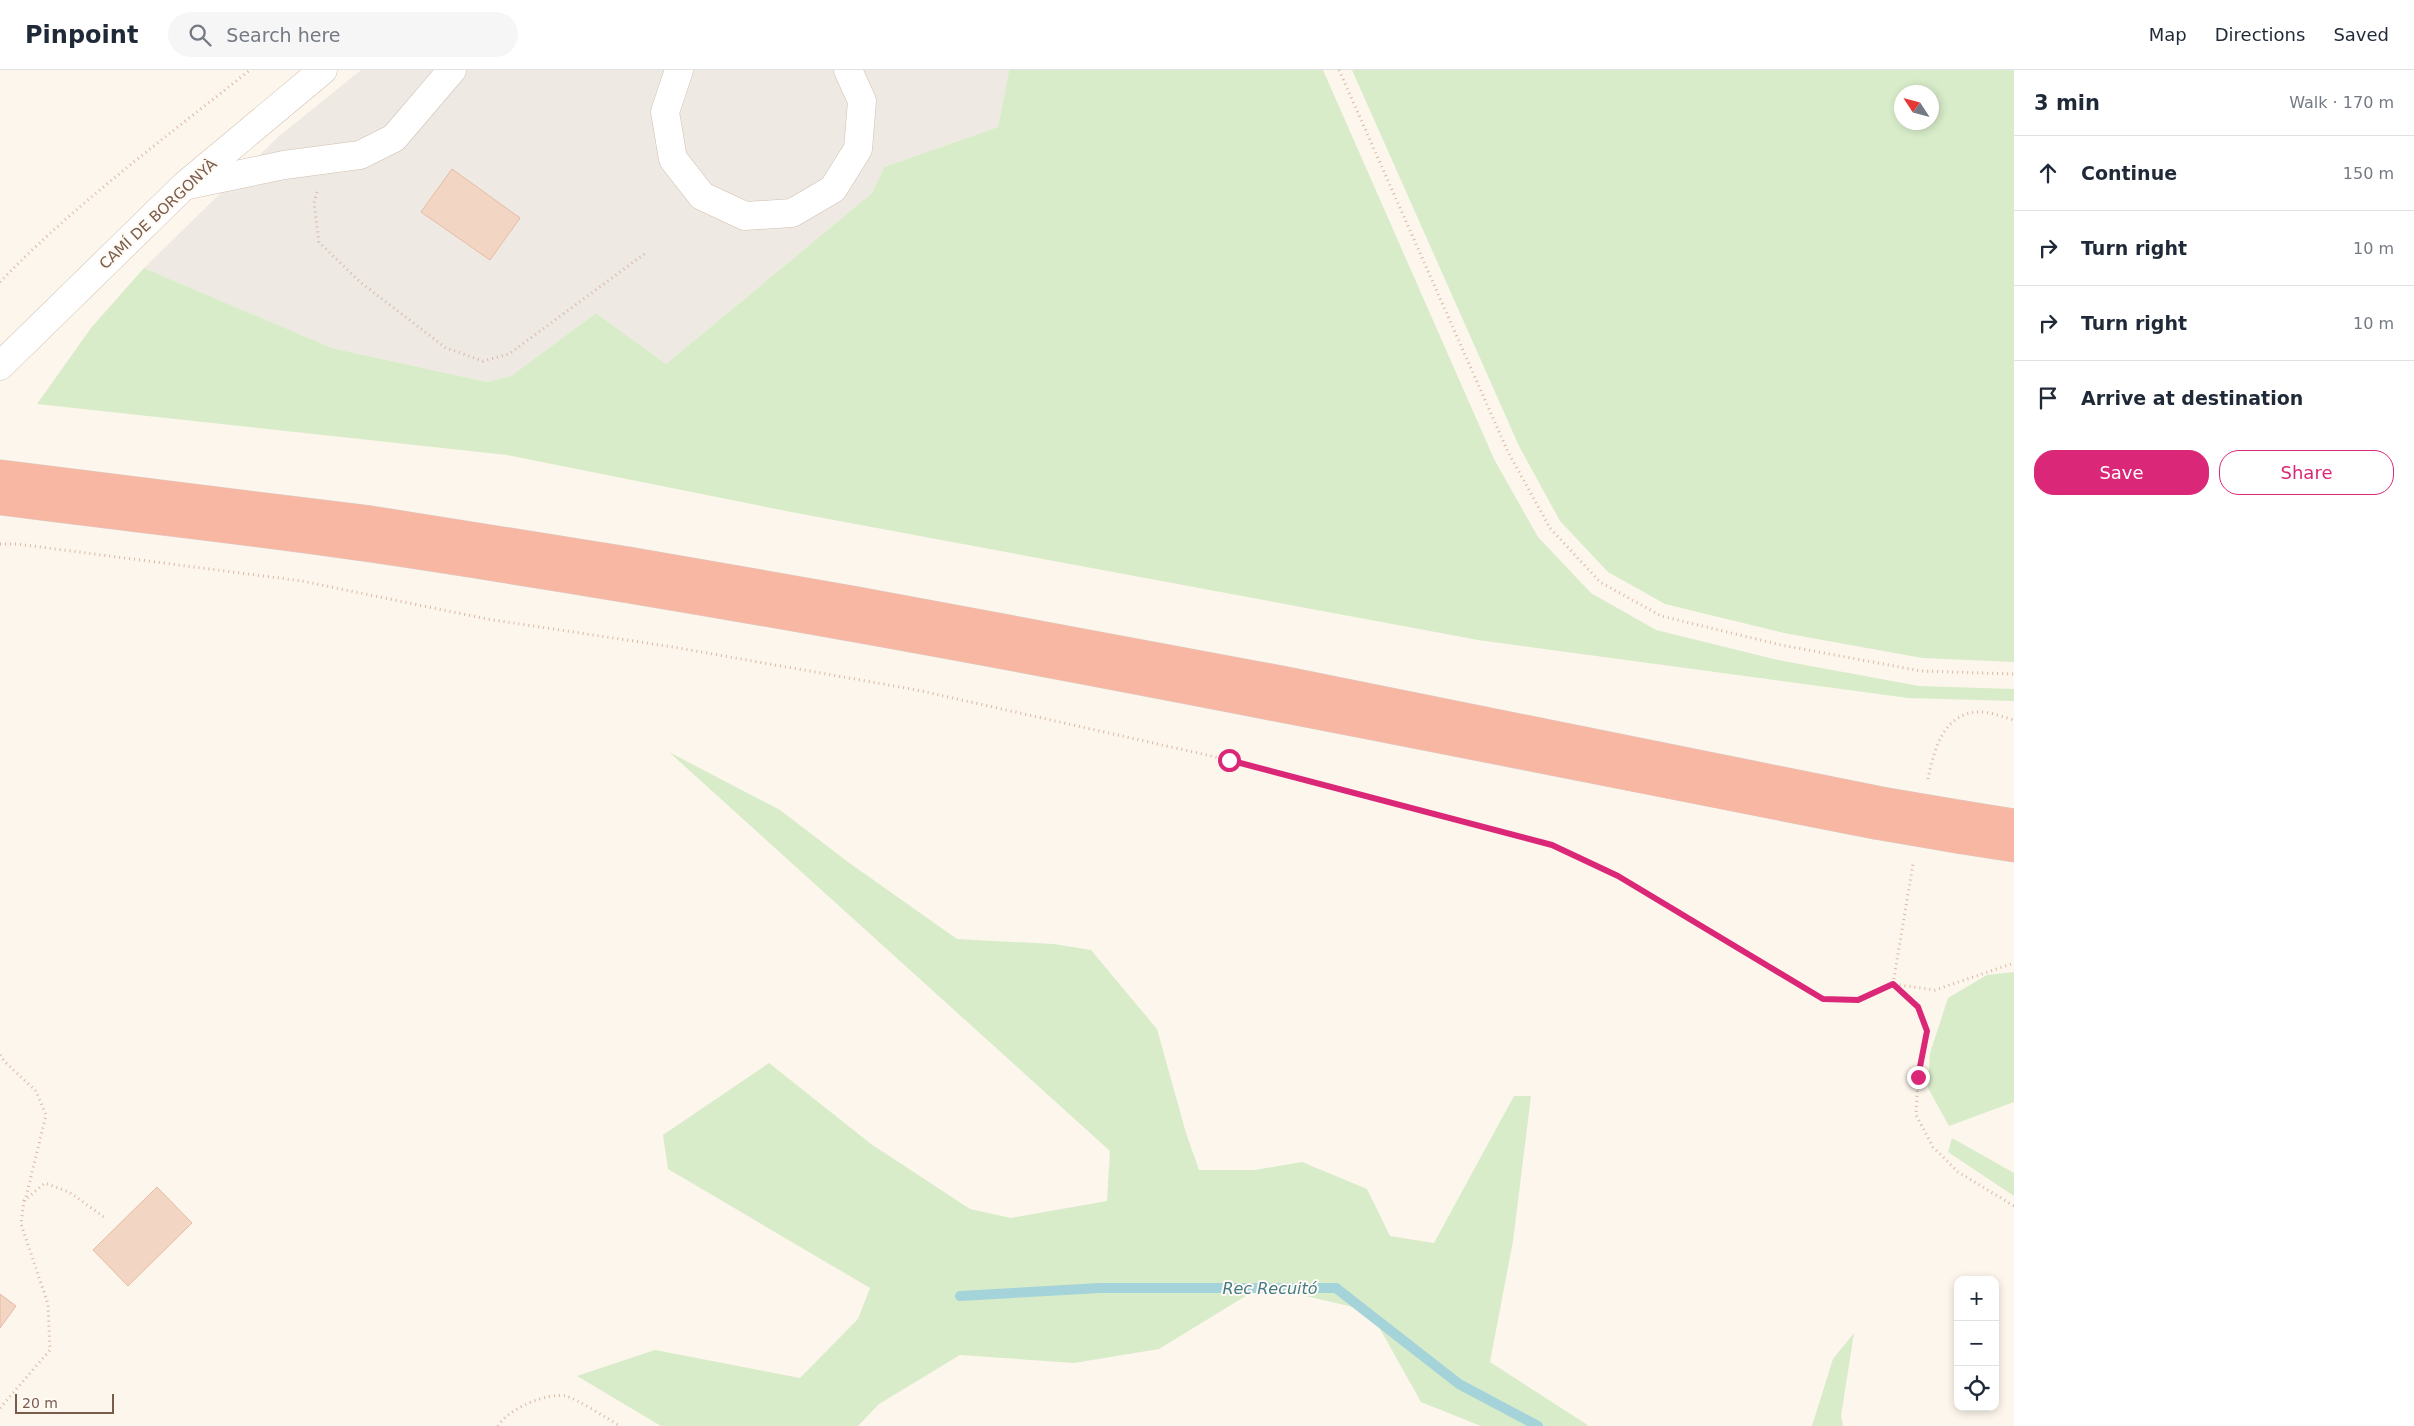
<!DOCTYPE html>
<meta charset="utf-8">
<style>
:root{--surface:#fff;--page:#f6f6f7;--text:#1f2937;--muted:#747a83;--line:#e0e1e3;--accent:#db2777}
body{margin:0;font-family:"DejaVu Sans",sans-serif;background:var(--page);color:var(--text)}
.controls{position:absolute;right:15px;bottom:15px;display:grid;overflow:hidden;border-radius:10px;box-shadow:0 2px 8px #0003}
.controls button{width:45px;height:45px;display:grid;place-items:center;padding:0;border:0;border-bottom:1px solid var(--line);background:var(--surface);color:var(--text);font:25px sans-serif}
.compass{position:absolute;left:1894px;top:15px;width:45px;height:45px;border-radius:50%;background:var(--surface);box-shadow:0 2px 8px #0003;rotate:306deg}
.scale{position:absolute;left:15px;bottom:12px;width:99px;box-sizing:border-box;padding-left:5px;border:2px solid #7a5c4d;border-top:0;font-size:14px;line-height:18px;white-space:nowrap;color:#7a5c4d;-webkit-text-stroke:4px #fffaf3;paint-order:stroke}
.stop{position:absolute;width:15px;height:15px;margin:-11px;border:4px solid #db2777;border-radius:50%;background:#fff}
.stop.end{background:#db2777;border-color:#fff;box-shadow:0 1px 5px #0008}
.list{margin:0;padding:0;list-style:none}
h2{display:flex;justify-content:space-between;align-items:center;height:65px;margin:0;padding:0 20px;font-size:21px}
h2 small{font-size:16px;font-weight:400;color:var(--muted)}
.list li{display:grid;grid-template-columns:32px 1fr auto;gap:15px;align-items:center;box-sizing:border-box;height:75px;padding:0 20px;border-top:1px solid var(--line)}
.list b{display:block;font-size:19px;white-space:nowrap}
.list em{font-size:16px;font-style:normal;color:var(--muted)}
.actions{display:flex;gap:10px;padding:15px 20px}
.actions a{flex:1;padding:11px 0;border:1px solid var(--accent);border-radius:20px;text-align:center;font-size:18px;color:var(--accent)}
.actions .main{background:var(--accent);color:#fff}
.icon{flex:none;width:28px;height:28px;fill:none;stroke:currentColor;stroke-width:2;stroke-linecap:round;stroke-linejoin:round}
.map{position:relative;flex:none;width:2014px;height:1356px;overflow:hidden}
header{display:flex;align-items:center;gap:30px;box-sizing:border-box;height:70px;padding:0 25px;background:var(--surface);border-bottom:1px solid var(--line)}
header strong{font-size:24px}
nav{display:flex;gap:28px;margin-inline-start:auto;font-size:18px}
.search{width:350px;height:45px;background:var(--page);display:flex;align-items:center;gap:12px;box-sizing:border-box;padding:0 18px;border-radius:28px;color:var(--muted);font-size:19px}
main{display:flex}
aside{flex:1;background:var(--surface)}
.map>svg:first-child{display:block}
.industrial{fill:#efe9e4}
.green{fill:#d8ecc9;fill-rule:evenodd}
.lines{fill:none;stroke-linecap:round;stroke-linejoin:round}
.stream{stroke:#a5d3da;stroke-width:10}
.building{fill:#f3d5c3;stroke:#e6bba3}
.minor-casing{stroke:#d1beb0;stroke-width:29}
.highway-casing{stroke:#dad1cd;stroke-width:29}
.path{stroke:#d9b8a5;stroke-width:3;stroke-dasharray:1 4;stroke-linecap:butt}
.minor{stroke:#fff;stroke-width:28}
.highway{stroke:#f7b7a3;stroke-width:28}
.highway-bridge-casing{stroke:#dad1cd;stroke-width:29;stroke-linecap:butt}
.highway-bridge{stroke:#f7b7a3;stroke-width:28}
.route{stroke:#db2777;stroke-width:6}
.labels{text-anchor:middle;dominant-baseline:central;stroke-width:4;stroke-linejoin:round;paint-order:stroke}
.street-label{font-size:15px;fill:#7a5c4d;stroke:#fffaf3}
.water-label{font-size:16px;font-style:italic;fill:#437c86;stroke:#fffaf3}
</style>
<header>
<strong>Pinpoint</strong>
<div class="search"><svg class="icon" aria-label="search" viewBox="0 0 24 24"><circle cx="10" cy="10" r="6"/><path d="M15 15l6 6"/></svg>Search here</div>
<nav><a>Map</a><a>Directions</a><a>Saved</a></nav>
</header>
<main>
<div class="map">
<svg width="2014" height="1356" viewBox="0 0 2014 1356">
<rect width="100%" height="100%" fill="#fdf6ec"/>
<path class="industrial" d="M361,0h648l-11,57 -114,40 -12,26 -206,171 -70,-51 -85,63 -24,6 -155,-34 -188,-80 134,-131z"/>
<g class="green">
<path d="M1009,0h314l171,389 44,78 53,56 65,37 122,30 141,26 95,3v12l-106,-3 -430,-58 -687,-128 -284,-57 -470,-51 54,-76 53,-60 188,80 155,34 24,-6 85,-63 70,51 206,-171 12,-26 114,-40z"/>
<path d="M1352,0h662v592l-92,-4 -138,-25 -119,-29 -57,-32 -48,-51 -41,-75zM1932,22v30h-30v-30z"/>
<path d="M669,682l111,58 68,52 109,77 97,5 37,6 66,79 29,104 13,37h56l47,-8 65,27 23,47 44,7 80,-147h17l-18,145 -23,121 99,64h-108l-60,-24 -51,-91 -108,-25 -103,63 -85,14 -114,-8 -81,49 -21,22h-197l-84,-50 78,-26 145,28 58,-59 12,-31 -202,-119 -5,-34 106,-72 102,81 99,65 41,9 96,-17 3,-50z"/>
<path d="M2014,902v130l-65,24 -21,-38 2,-35 18,-55 39,-23z"/>
<path d="M1952,1068l62,35v23l-66,-44z"/>
<path d="M1854,1263l-13,83 2,10h-31l21,-67z"/>
</g>
<g class="lines">
<path class="stream" d="M960,1226l140,-8h236l123,96 79,42"/>
</g>
<g class="building">
<path d="M452,99l68,49 -30,42 -69,-48z"/>
<path d="M157,1117l35,36 -64,63 -35,-36z"/>
<path d="M0,1224l16,12 -16,22z"/>
</g>
<g class="lines">
<defs>
<g id="minor">
<path d="M679,0l-14,42 8,47 29,37 43,20 47,-3 41,-24 25,-40 4,-48 -14,-31"/>
<path d="M188,115l96,-20 76,-10 34,-17 58,-68"/>
<path d="M0,296l184,-180 139,-116"/>
</g>
<g id="highway">
<path d="M0,404l371,46 258,41 229,40 429,80 595,120"/>
<path d="M0,431c123,16 247,29 370,47 505,75 1005,179 1505,277"/>
<path d="M1965,745l49,8"/>
<path d="M1962,770l52,8"/>
</g>
</defs>
<use href="#minor" class="minor-casing"/>
<use href="#highway" class="highway-casing"/>
<g class="path">
<path d="M1339,0l169,382 42,76 50,54 61,34 120,29 140,26 93,3"/>
<path d="M317,122l-3,11 5,39 41,40 86,66 37,13 26,-7 138,-102"/>
<path d="M0,212c76,-79 165,-144 250,-212"/>
<path d="M0,474h17l285,37 185,38 186,28 244,43 312,70 323,85 66,31 205,123 35,1 35,-16 42,6 79,-27"/>
<path d="M1928,709c6,-30 16,-67 52,-67 11,0 23,5 34,8"/>
<path d="M1893,914l20,-120"/>
<path d="M1894,914l25,23 8,24 -9,46 -2,38 17,32 25,25 56,34"/>
<path d="M0,985l4,6 32,30 10,24 -21,86"/>
<path d="M0,1338l50,-58 -2,-46 -27,-80 3,-23 21,-18 24,9 35,25"/>
<path d="M498,1356c10,-17 49,-34 68,-30 11,3 42,23 54,30"/>
</g>
<use href="#minor" class="minor"/>
<use href="#highway" class="highway"/>
<defs>
<g id="highway-bridge">
<path d="M1882,731l83,14"/>
<path d="M1875,755l87,15"/>
</g>
</defs>
<use href="#highway-bridge" class="highway-bridge-casing"/>
<use href="#highway-bridge" class="highway-bridge"/>
</g>
<g class="lines">
<path class="route" d="M1229,690l323,85 66,31 205,123 35,1 35,-16 25,23 9,24 -9,46"/>
</g>
<g class="labels">
<g class="street-label">
<text transform="translate(158 144) rotate(-43)">CAMÍ DE BORGONYÀ</text>
</g>
<g class="water-label">
<text x="1270" y="1218">Rec Recuitó</text>
</g>
</g>
</svg>
<div class="controls">
<button>+</button>
<button>−</button>
<button><svg class="icon" aria-label="locate" viewBox="0 0 24 24"><circle cx="12" cy="12" r="6"/><path d="M12 2v4M12 18v4M2 12h4M18 12h4"/></svg></button>
</div>
<svg class="compass" viewBox="-18 -18 36 36"><path d="M0-13l5 13h-10z" fill="#e53935"/><path d="M0 13l5-13h-10z" fill="#747a83"/></svg>
<div class="scale">20 m</div>
<div class="stop" style="left:1229px;top:690px"></div>
<div class="stop end" style="left:1918px;top:1007px"></div>
</div>
<aside>
<h2>3 min<small>Walk · 170 m</small></h2>
<ul class="list">
<li><svg class="icon" aria-label="ahead" viewBox="0 0 24 24"><path d="M12 20V5M6 11l6-6 6 6"/></svg><div><b>Continue</b></div><em>150 m</em></li>
<li><svg class="icon" aria-label="right" viewBox="0 0 24 24"><path d="M7 20v-9h11M14 6l5 5-5 5"/></svg><div><b>Turn right</b></div><em>10 m</em></li>
<li><svg class="icon" aria-label="right" viewBox="0 0 24 24"><path d="M7 20v-9h11M14 6l5 5-5 5"/></svg><div><b>Turn right</b></div><em>10 m</em></li>
<li><svg class="icon" aria-label="arrive" viewBox="0 0 24 24"><path d="M6 21V4h12l-3 4 3 4H6"/></svg><div><b>Arrive at destination</b></div></li>
</ul>
<div class="actions"><a class="main">Save</a><a>Share</a></div>
</aside>
</main>
